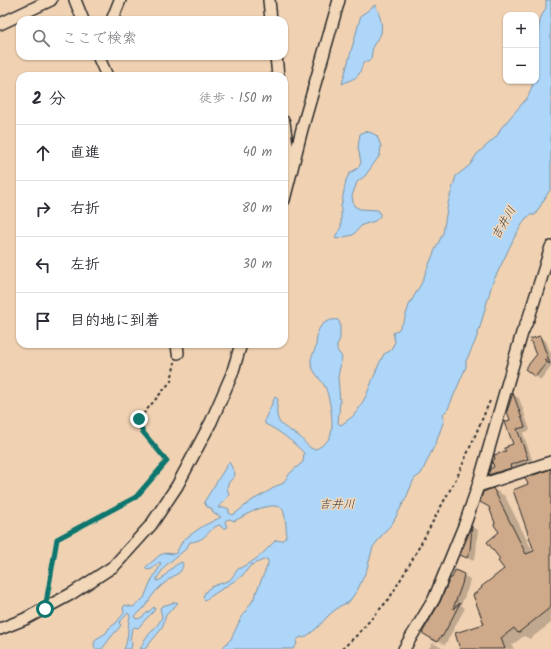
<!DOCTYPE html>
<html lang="ja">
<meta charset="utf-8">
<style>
:root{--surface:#fff;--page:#f2f2f3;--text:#2b2b33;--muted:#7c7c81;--line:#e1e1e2}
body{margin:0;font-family:Kalam,"Klee One",sans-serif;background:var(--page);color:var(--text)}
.controls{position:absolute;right:12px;top:12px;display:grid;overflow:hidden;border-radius:8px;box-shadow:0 1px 3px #0004}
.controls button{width:36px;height:36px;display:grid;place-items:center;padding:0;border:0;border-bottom:1px solid var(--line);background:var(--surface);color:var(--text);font:20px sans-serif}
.stop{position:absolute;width:12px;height:12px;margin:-9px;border:3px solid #0f766e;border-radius:50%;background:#fff}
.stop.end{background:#0f766e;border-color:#fff;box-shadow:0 1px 4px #0008}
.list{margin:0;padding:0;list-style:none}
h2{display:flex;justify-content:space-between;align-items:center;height:52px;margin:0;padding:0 16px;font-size:17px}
h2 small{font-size:13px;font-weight:400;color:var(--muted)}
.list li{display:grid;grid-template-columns:26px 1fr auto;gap:12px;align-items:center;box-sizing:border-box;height:56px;padding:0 16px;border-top:1px solid var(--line)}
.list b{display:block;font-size:15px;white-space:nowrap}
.list em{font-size:13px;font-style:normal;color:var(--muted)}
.icon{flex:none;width:22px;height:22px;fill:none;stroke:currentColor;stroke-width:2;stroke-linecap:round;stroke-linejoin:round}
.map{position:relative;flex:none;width:551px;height:649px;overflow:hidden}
.search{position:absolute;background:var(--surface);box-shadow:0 1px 3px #0004;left:16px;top:16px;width:272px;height:44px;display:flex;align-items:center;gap:10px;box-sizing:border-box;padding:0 14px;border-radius:12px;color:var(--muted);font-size:15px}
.panel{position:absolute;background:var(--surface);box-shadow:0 1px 3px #0004;left:16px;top:72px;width:272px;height:276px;border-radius:12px}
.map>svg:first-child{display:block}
.water{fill:#add6f8;stroke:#7992a6}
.shadow{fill:#0003}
.building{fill:#cfaa8a;stroke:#2b2b2b}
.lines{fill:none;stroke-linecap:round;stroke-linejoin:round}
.minor-casing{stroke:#2b2b2b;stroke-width:14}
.path{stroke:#2b2b2b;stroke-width:2;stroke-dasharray:3 3;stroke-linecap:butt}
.minor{stroke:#f2d7b9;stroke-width:11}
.route{stroke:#0f766e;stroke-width:5}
.labels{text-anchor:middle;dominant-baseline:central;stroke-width:3;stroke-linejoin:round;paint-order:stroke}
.water-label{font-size:12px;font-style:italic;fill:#3e454a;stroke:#f2d7b9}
</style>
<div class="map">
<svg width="551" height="649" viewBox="0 0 551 649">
<rect width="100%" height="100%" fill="#f0d2b3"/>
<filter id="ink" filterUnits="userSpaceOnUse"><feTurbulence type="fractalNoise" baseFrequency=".025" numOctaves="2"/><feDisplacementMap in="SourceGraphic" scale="8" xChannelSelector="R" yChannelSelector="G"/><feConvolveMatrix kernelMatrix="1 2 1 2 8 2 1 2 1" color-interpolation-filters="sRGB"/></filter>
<g filter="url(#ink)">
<g class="water">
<path d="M546,0h5v188l-16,27h-4l-5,3 -12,20 -22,46 -12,43 -5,15 -9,19v6l-18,42 -5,5 1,6 -7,20 -16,34 -7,5 -8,19 -14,26 -6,6 -13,17 -6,22 -9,20 -9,13 -9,4 -11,9 -13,14 -12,9 -3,-1 -3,2 -2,2 1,3 -4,5h-72l10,-10 9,-19 13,-20 15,-36v-4l-2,-1 -15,6 -9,11 -37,24 -2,-2 1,-4 4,-5 3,-2 19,-7 8,-11 12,-6 11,-8 15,-15c4,1 7,1 9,-2 3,-4 0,-23 -2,-28 -2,-4 -7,-4 -11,-4 -15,1 -25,9 -38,15l-4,-2 -4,1 -1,2 2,5 -2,1h-3l-2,-3c-8,1 -13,12 -21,15 -3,1 -6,2 -9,2l-4,7 -20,16 -9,13v3c7,-2 8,-6 13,-11 4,-4 7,-6 12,-8 2,4 0,7 -2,10 -8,5 -16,11 -23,18 -8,8 -12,21 -23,26l1,2 3,1 4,-2 12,-10 1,1 -1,3 -9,9 -7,8 -3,-1 -3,2 -2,11 2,2 -1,7h-7c5,-10 3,-22 6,-33l-2,-3 -9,10 2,2 -2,3 -8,9 -9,12h-7l-1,-5 2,-5 10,-6 3,-5 7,-5 8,-10 -1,-5 2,-3 8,2 11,-9 6,-15 11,-19 -1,-2 -8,7 -5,1 -2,-2 2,-2 13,-11 6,-2 8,1 2,-1 7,-13 20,-14 18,-9 -3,-2 -4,-1 -3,-6 -4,-1 -3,-5 25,-40 6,11 -1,4c-7,6 -8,9 -5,18 -3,5 -8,8 -11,13h9l2,1v4l3,2 4,-2 15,-12 18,-10 7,-5 6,-2 9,-12 12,-10 1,-9c-12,-12 -24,-22 -39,-29v-5l10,-22 3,2c-1,8 -3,16 2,24 3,4 15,10 20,14 3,3 9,11 13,12 5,1 12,-6 15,-9 8,-9 2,-40 -2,-51 -3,-8 -14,-17 -15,-26 -1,-5 3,-10 4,-14 3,-11 0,-21 11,-27 5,-2 7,-3 12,-2l2,3v16l-3,6v5l5,7 -4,20 2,25 -2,21 3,2 11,-8 6,-7 8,-14 13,-32 5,-10 6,-3 5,-9 -2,-9 5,-3 6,-9 5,-16 12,-21 14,-34 8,-17 5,-30 8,-27 14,-11 7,-11 20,-18 4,-8 27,-31 6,-16h2v-33l3,-23 2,-8 5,-9z"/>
<path d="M375,5c4,6 8,20 6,28 -1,5 -6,8 -8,13 -1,4 -1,9 -2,13l-3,3h-4c-3,4 -3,9 -5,12 -3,5 -12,7 -17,10l19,-69c6,-3 9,-7 14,-10z"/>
<path d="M365,131l7,2 5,3 4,10 -1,9 -15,21 -8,6 -5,14 1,6 1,4 6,3 18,1 2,4v2l-5,5 -13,4 -9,10 -17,4 -1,-2 6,-10v-20l5,-27 4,-7 8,-5 3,-5 -3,-16 2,-13z"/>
<path d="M176,602l2,1 -12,12 -3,10 -4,7 -14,17h-5l5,-10 14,-16 3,-6 -2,-9 2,-2z"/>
</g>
<g class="shadow">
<path d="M540,337l6,4 5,13v13l-10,13 -6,-4z"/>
<path d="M513,395l6,3 11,32 -7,3 10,29 -38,16 -5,-3 1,-6 5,-2 11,-15 7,-8 -3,-23z"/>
<path d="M551,470v153l-21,16 -6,-3 -12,9 2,4h-58l5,-1 24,-23 20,-56 -3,-10 -1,-27 -5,-9 -3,-34 12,7 28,56 2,-1 -6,-66z"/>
<path d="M472,527l6,3 -2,24 -3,7 -12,-6z"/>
<path d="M456,571l14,8 -2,9 -7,17 4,3 -20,37 -22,-12 29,-53z"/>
<path d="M433,643l11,6h-16z"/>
</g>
<g class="building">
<path d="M540,336l10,28 -6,-4 3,2 -12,15 -10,-8 12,-15 -2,-1 -5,-14z"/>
<path d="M513,393l12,34 -8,2 11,30 -18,6 1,3 -23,7 2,-6 4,-2 -2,-6 3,-2 -1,-4 12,-4 -2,-3 4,-1 -1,-1 6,-2 -8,-22 5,-2 -3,-9z"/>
<path d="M551,469v138l-33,26 -4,-5 -13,10 4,11h-45l-5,-16 29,-9 -11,-29 9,-7 -1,-1 23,-18 -6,-8 2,-2 -13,-17 12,-10 -5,-7 1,-2 -6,-16 -9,-5 3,-10 10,-4 33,66 8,-3 -21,-61 15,-6 -3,-6z"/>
<path d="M472,526l-2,24 -3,8 -7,-3z"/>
<path d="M455,570l9,4 -2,10 -9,25 7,-6 -15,29 -3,5 -1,-1 -4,6 -15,-9 18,-31 10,-24h2z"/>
</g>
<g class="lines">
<defs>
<g id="minor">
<path d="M75,0l8,20"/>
<path d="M269,0l2,20"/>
<path d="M112,20l8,-20"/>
<path d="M0,24l51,-24"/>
<path d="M98,56l9,20"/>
<path d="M276,56l2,20"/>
<path d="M284,122l6,46"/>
<path d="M284,200l18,-71 37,-129"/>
<path d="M177,344l1,9"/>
<path d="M478,486l73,-24"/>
<path d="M0,629l25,-10 46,-25 43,-28 37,-41 26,-39 34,-64 21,-48 9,-30"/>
<path d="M404,649l30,-50 32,-78 12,-35 44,-153 7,-16 22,-70"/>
</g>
</defs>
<use href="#minor" class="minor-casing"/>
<g class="path">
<path d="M47,595l10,-56 79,-42 31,-36 -25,-30 -3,-12 32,-38 4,-19"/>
<path d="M342,649l14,-13 33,-37 22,-37 47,-87 32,-74"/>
</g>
<use href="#minor" class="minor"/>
</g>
</g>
<g class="lines" filter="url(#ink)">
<path class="route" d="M45,609l12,-70 79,-42 31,-36 -25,-30 -3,-12"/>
</g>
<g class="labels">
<g class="water-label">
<text transform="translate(504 223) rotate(-60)">吉井川</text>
<text x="337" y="504">吉井川</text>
</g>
</g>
</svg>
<div class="controls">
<button>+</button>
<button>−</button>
</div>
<div class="stop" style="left:45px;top:609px"></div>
<div class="stop end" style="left:139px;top:419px"></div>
<div class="search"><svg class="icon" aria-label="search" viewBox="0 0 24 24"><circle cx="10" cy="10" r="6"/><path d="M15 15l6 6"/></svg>ここで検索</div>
<section class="panel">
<h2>2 分<small>徒歩 · 150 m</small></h2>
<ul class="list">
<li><svg class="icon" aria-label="ahead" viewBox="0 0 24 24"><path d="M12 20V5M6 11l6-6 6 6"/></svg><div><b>直進</b></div><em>40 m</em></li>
<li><svg class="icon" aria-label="right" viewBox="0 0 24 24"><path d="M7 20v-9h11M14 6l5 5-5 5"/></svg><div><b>右折</b></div><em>80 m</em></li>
<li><svg class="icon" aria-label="left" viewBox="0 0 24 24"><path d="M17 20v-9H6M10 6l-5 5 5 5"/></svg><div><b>左折</b></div><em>30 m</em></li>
<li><svg class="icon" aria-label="arrive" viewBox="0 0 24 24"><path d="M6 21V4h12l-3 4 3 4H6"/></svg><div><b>目的地に到着</b></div></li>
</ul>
</section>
</div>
